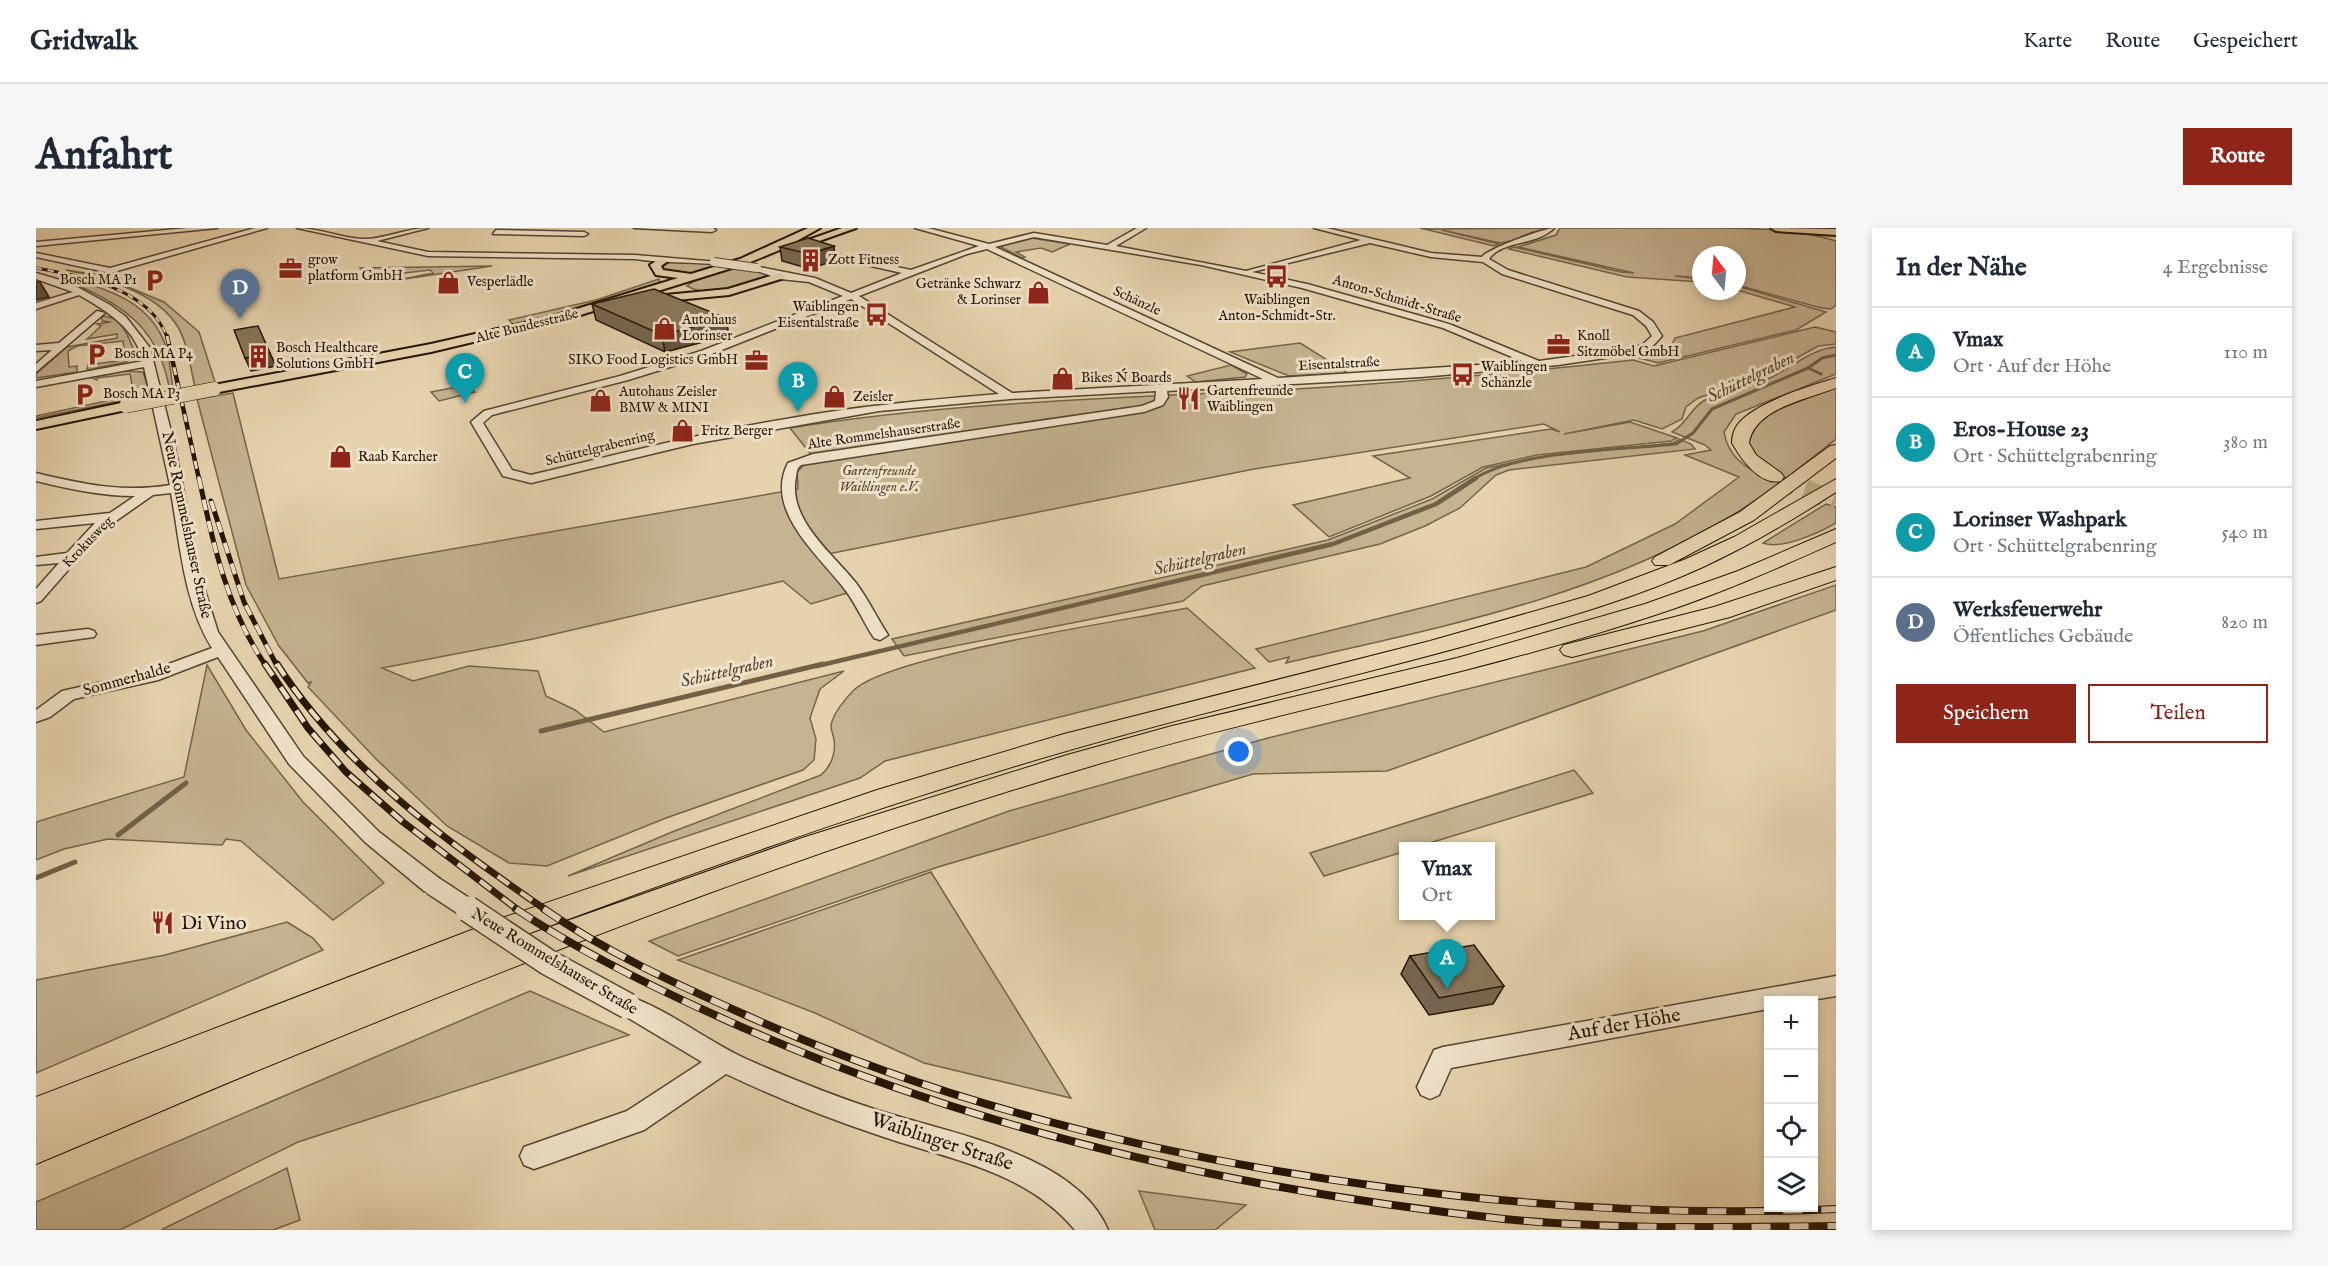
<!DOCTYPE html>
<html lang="de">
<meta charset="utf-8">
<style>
:root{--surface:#fff;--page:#f6f6f7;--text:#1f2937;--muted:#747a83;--line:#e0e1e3;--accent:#8f2418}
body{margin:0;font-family:"IM FELL English",serif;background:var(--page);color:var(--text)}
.controls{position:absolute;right:18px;bottom:18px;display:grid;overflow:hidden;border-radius:0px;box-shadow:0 3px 9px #0003}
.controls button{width:54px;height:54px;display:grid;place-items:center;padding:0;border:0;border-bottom:2px solid var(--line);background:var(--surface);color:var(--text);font:30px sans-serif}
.compass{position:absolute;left:1656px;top:18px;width:54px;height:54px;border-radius:50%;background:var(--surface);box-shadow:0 3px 9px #0003;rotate:344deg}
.you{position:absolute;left:1203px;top:524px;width:21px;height:21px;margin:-15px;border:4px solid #fff;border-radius:50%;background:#1a73e8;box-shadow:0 0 0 9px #1a73e833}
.badge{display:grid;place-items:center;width:39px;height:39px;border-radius:50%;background:var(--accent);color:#fff;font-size:20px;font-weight:700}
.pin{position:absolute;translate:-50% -50px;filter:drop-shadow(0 2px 3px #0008)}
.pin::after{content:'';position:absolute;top:32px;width:21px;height:18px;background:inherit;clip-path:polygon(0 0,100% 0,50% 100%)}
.popup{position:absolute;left:1363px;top:614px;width:96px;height:78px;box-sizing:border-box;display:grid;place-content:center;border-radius:0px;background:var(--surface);filter:drop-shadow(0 2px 4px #0005);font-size:20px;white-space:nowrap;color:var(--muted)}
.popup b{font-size:22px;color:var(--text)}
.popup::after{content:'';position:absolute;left:50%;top:100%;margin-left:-12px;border:12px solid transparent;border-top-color:var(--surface)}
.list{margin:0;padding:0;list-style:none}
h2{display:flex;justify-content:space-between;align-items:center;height:78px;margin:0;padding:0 24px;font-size:26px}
h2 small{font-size:20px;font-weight:400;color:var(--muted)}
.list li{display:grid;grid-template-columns:39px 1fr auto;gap:18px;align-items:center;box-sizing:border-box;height:90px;padding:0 24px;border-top:2px solid var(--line)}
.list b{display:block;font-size:22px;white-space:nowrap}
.list p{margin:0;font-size:20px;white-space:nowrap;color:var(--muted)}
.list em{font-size:20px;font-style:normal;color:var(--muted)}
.actions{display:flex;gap:12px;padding:18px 24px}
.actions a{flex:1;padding:14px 0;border:2px solid var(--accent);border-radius:0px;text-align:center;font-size:21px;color:var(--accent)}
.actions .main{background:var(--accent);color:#fff}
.icon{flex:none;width:33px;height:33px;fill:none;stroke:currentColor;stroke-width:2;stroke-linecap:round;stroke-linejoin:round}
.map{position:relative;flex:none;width:1800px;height:1002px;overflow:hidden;border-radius:0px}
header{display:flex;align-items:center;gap:36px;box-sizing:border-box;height:84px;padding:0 30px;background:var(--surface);border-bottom:2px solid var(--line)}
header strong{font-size:28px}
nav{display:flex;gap:33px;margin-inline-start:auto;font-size:21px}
.intro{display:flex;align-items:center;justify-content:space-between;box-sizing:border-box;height:144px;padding:0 36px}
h1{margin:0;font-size:42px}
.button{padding:15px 27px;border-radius:0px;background:var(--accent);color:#fff;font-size:21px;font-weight:700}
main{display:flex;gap:36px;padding:0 36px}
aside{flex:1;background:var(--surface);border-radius:0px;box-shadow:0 3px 9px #0003}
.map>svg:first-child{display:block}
.green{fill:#c5b391;stroke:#74644b;stroke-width:1.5}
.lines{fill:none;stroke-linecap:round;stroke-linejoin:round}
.stream-far2{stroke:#716048;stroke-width:3}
.stream-far1{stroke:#716048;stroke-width:4.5}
.stream{stroke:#716048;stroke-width:5}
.highway-tunnel-far1{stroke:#bfad8c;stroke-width:16;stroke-dasharray:16 8;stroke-linecap:butt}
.highway-tunnel{stroke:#bfad8c;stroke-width:20;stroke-dasharray:20 10;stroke-linecap:butt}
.minor-casing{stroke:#54442f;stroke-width:3}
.major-casing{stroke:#241405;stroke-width:4}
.highway-casing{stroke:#241405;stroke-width:2}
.minor{fill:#efe2ca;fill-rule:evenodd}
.major{fill:#e6d3ae;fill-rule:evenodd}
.highway{fill:#e6d3ae;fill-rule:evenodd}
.rail-far4-casing{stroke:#241405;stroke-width:3}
.rail-far3-casing{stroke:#241405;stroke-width:4.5}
.rail-far2-casing{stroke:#241405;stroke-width:5}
.rail-far1-casing{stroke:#241405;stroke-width:7}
.rail-casing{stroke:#241405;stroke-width:8}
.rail-far4{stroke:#efe2ca;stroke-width:2;stroke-dasharray:6;stroke-linecap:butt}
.rail-far3{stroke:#efe2ca;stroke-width:3;stroke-dasharray:8;stroke-linecap:butt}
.rail-far2{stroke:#efe2ca;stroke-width:4;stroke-dasharray:11;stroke-linecap:butt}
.rail-far1{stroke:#efe2ca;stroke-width:4.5;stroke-dasharray:14;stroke-linecap:butt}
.rail{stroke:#efe2ca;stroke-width:6;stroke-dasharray:19;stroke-linecap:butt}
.minor-bridge-far2-casing{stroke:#54442f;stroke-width:10;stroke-linecap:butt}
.minor-bridge-far1-casing{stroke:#54442f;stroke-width:22;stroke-linecap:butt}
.minor-bridge-casing{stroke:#54442f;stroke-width:28;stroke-linecap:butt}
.major-bridge-casing{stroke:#241405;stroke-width:15;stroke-linecap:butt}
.minor-bridge-far2{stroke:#efe2ca;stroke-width:8}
.minor-bridge-far1{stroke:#efe2ca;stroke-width:19}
.minor-bridge{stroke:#efe2ca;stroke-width:25}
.major-bridge{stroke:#e6d3ae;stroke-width:14}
.wall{fill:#766650;stroke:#241405;stroke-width:1.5}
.shaded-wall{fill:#605341;stroke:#241405;stroke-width:1.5}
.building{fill:#89775d;stroke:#241405;stroke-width:1.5}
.labels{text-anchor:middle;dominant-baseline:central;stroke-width:6;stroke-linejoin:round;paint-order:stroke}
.far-poi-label{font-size:14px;fill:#241405;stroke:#efe2ca;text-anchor:start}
.far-street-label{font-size:14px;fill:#241405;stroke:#efe2ca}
.far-park-label{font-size:14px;font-style:italic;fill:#54442f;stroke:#efe2ca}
.street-label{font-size:16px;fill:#241405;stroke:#efe2ca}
.water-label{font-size:18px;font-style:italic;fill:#574632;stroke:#efe2ca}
.near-poi-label{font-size:20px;fill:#241405;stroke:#efe2ca;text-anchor:start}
.near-street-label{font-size:20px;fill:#241405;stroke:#efe2ca}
</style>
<header>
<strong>Gridwalk</strong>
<nav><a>Karte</a><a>Route</a><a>Gespeichert</a></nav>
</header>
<div class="intro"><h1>Anfahrt</h1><a class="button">Route</a></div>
<main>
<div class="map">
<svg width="1800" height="1002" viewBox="0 0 1800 1002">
<rect width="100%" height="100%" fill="#e6d3ae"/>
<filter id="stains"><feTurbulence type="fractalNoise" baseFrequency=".00333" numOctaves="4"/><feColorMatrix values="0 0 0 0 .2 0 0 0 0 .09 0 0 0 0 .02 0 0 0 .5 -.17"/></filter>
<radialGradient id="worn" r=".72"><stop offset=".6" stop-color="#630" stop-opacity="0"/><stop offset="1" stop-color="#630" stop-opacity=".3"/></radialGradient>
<g class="green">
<path d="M1384,0l12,1 112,-1 -6,5 -5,-1 -10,4 3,2 -26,5 -58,-13 57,14 -5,2z"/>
<path d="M1524,0c48,0 96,0 143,0 43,0 94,0 133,13v64l-5,4 -10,-1 -84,-23v-30h-36v23l-26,-2 26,3v3l-74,-5 -118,-28 5,-2 107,25 13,1 -116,-26 38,-12z"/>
<path d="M995,10l39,6 -18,8 -11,-4 -25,4 9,5 -3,1 -23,-12z"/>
<path d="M646,33l40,4 -34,10 -25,-4 -2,-4 8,-5z"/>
<path d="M456,38l-94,14 35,-7 -3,-3 -93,11 -2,-3 29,-5 -4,-5z"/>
<path d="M699,39l28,5 3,3c-18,16 -58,23 -79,11l7,-5z"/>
<path d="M30,42l33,5 65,27 35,30 16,50 -20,5c-5,-20 -7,-45 -19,-63 -23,-34 -73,-45 -110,-54z"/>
<path d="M623,51l1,4 -145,43 -6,-6 87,-20z"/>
<path d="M39,52c32,9 68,21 85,53 9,15 11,41 13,59h-3c-10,-61 -43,-86 -98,-109z"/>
<path d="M1701,58l89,26 -30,18 -138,33 -19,-5c14,-3 31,-4 36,-20l120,-31 -58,-17z"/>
<path d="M66,88c21,0 27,23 34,39l-10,7 -39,8 1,-5 29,-4v-2l8,-2 -2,-16 -46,5 -9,5 1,16 8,-1v6l-41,6v-4l31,-27 50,-9v-4l-30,5 14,-13 -4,-2 14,-2 -9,-1z"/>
<path d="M1779,99l21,5v12l-18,2 -53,30 -67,22 -12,9 -4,12 -20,10 -28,-9 -70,14 66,-12 47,16 -6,3 -134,14 -54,12 -52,29 -102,41 -36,-32 117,-27 -37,-22 178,-27 9,3 -16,-8 -290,45 -436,87 29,37 -36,11 -28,-23 -250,58 -151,29 31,13 56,-15 69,5 8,25 29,14 29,22 240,-61 -24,18 -10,29 6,21 -2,21 -11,10 -137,48 -119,48 -38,-3 -62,-37 -71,-67 -68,-72 3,-5 -3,1 -29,-37 -33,-61 -49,-186 36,-6 46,186 519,-90 -1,-17 7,-7 13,-3 -27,-34c163,-26 327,-30 491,-38 118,-7 235,-17 352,-30l21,6z"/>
<path d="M1264,115l48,30 -59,3 -59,-24z"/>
<path d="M1800,119v27l-100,40 -12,18c4,27 25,37 48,50l7,-6 -31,-25 -1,-21 27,-19 62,-24v52c-35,28 -71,57 -110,80 -134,80 -291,109 -440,144l3,-6 -20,5 -13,-13 330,-82 89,-43 64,-47 -54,-22 26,-5 -6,-5 -33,-13c16,-9 18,-24 33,-32 21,-12 48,-13 69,-24 21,-11 38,-27 62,-29z"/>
<path d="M1195,137l16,9 -2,3 -49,5 -9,-6z"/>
<path d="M87,143l20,1 7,23 -114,23v-2l98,-21 -4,-21 -33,4v2l-5,-2 1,-2z"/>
<path d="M431,157l8,7 -36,9 -8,-9z"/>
<path d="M1643,211l12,5 4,5 -186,21 -13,5 -36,33 -35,18 -45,18 -178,42 -19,15 -279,55 -12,-17 436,-99 104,-41 54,-31 53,-11 134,-14z"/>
<path d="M1790,276l10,3v16c-17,10 -55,27 -73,20z"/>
<path d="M1800,357v25l-449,161 -134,3 -315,93 -260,89 -29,-15 360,-130 259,-73 435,-107z"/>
<path d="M1151,380l68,60 -370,93 -25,17 -292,98 104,-44 149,-57c10,-9 15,-21 13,-36 -1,-4 -3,-9 -3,-13 1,-11 14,-27 22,-35 32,-35 276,-71 334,-83z"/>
<path d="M171,437l39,65 57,72 81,81 -51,37 -92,-79 -15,-2 -4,6 -114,-6 -44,10 -28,11v-38l148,-45z"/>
<path d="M1538,542l19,23 -173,53h-16l-1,6 -79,24 -14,-23z"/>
<path d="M895,644l140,226 -147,-35 -109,-50 -137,-53z"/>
<path d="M251,694l26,16 10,12 -287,123v-93l129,-25z"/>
<path d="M494,763l99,44 -331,107 -178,88h-84v-28z"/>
<path d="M251,940l13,52 -27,10h-112z"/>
<path d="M1103,963l107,14 -31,25h-60z"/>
</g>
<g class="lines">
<g class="stream-far2">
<path d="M1772,140l13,6"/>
<path d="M1438,251c45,-29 147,-29 202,-35l17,-11 19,-24 96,-41 14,-10 14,-3"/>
</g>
<path class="stream-far1" d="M781,438l516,-122 103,-40 40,-26"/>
<g class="stream">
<path d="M505,503l282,-67"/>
<path d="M82,607l68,-52"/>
<path d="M0,650l39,-16"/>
</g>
<path class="highway-tunnel-far1" d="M1739,249l6,2"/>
<path class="highway-tunnel" d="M1741,250l59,24"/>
<defs>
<g id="minor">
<path d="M152,0h29l-181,18v-4z"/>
<path d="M219,0h12l-157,45 -74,-16v-4l74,15z"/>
<path d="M261,0c24,0 48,12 70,11 21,-1 40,-11 61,-11l-51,13 51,11 207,3 83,7 -4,2c-27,-2 -53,-1 -79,-5l-207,-3z"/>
<path d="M598,0h79l3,2 -4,2z"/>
<path d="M879,0h13l61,16 45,-11 73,12 30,-17h9l-30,18 130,25 115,-31 -47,-12h13l104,25 51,4c5,-8 63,-29 72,-29 -17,18 -52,12 -65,31l19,11 131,41 14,11 9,14 -12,13 -11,4 -81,12 -137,12 -254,14 1,6 -5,8 -19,7 -343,53c-4,3 -4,6 -5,12 -9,42 37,77 60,106 12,16 21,35 32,52l-8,5 -6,-2c-10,-15 -17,-32 -28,-47 -25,-34 -83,-80 -58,-128l25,-9 329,-48 13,-5 1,-10 -146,8 -131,12 -186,33 -162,39 -28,-7 -32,-54 13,-11 136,-35 81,-25 142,-55 -34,-14 -29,-3 -26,-9v-4l61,12 36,15 51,-20 -67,-15v-4l76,16 68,-24zM998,9l167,28 101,23 141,40 81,34 -246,16 -283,-131zM1334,15l61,14 52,5 19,12 131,41 13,11 6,10 -10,9 -9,3 -94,13 -90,-37 -142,-40 -55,-12zM951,21l276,130 -251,14 -153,-97 108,-42zM815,71l148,95c-71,6 -143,12 -213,25 -86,14 -170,36 -255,56l-19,-5 -29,-47 9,-8 136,-35 81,-25z"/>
<path d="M460,2l88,2 4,2 -4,2 -91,-2z"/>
<path d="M0,45l34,10 40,22 16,12 24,31 24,95 27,135 17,54 85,124 76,76 61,47 3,6 -3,6 -8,2 -8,-2 -59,-49 -76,-78 -71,-107 -60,23 -84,19 -24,18 -14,5v-12l26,-19 85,-19 65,-24c-28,-44 -32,-105 -41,-155l-18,2 -50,35 -62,71 -5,2v-14l23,-26 -23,2v-8l31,-4 28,-30 -59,6v-8l74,-8 25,-17c-34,0 -66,-7 -99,-15v-8c45,11 88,20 134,12l-26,-118 -108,20v-6l107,-20c-8,-33 -36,-50 -64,-66l-43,14v-6l37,-11 -37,-13z"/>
<path d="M61,83l8,2 -69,59v-8l16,-14 -16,1v-6l23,-2z"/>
<path d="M52,401l6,2 2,3 -2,3 -58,8v-10z"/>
<path d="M1800,748v20l-24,4h-44v9l-317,59 -12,27 -9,4 -9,-4 -4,-8 17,-37 9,-3z"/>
<path d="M592,768c44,15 82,48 125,66 41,18 84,35 127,49 70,22 197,44 228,119h-33c-51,-61 -126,-70 -197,-95 -52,-17 -103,-38 -152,-61l-82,56 -110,39 -10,-4 -4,-9 4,-9 103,-36 75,-49 -82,-49 -4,-7 4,-7z"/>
</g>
<g id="major">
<path d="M772,0h12l-38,21 -34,14 -187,58 -130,31 -217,41 -7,-4 7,-4 217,-41 123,-28 124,-38 -22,-3 -6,-10 9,-6 9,2 -7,5 2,4 28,4 49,-15z"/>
<path d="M806,0h14l-51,18 -8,-2z"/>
<path d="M1735,0l65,1v6l-60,-4z"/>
<path d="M744,45l5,3 -1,2 -55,17 -74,7 -6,-3 6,-3 73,-7z"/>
<path d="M90,174l5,1v6l-95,20v-8z"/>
</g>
<g id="highway">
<path d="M1800,150v10c-29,11 -82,21 -87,55l7,12 25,18 3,4 -3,4c-21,5 -40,-22 -49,-38 0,-4 1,-10 3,-14 11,-24 77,-44 101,-51z"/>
<path d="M1800,217v13l-82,62 -85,45h-14l-3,-4 3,-4 85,-45 90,-66z"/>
<path d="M1800,251v13c-43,28 -86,53 -133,75 -74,34 -153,55 -231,77 -116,32 -233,59 -349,91 -201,55 -398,126 -593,198l-11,5 283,-100 265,-83 105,-29 285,-68 188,-54 93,-33 98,-42v13c-58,26 -117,52 -178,72 -188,63 -384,97 -573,154 -264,78 -521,177 -775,281 -92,37 -182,77 -274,115v-67l472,-181 369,-126 187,-56 366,-93 158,-45 98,-37 48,-22z"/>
<path d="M1800,339v13l-106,37 -158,40 -8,-2 -4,-5 4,-5 150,-38z"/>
</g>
</defs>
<use href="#minor" class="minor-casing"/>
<use href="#major" class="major-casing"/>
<use href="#highway" class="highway-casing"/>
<use href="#minor" class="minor"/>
<use href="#major" class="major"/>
<use href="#highway" class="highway"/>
<defs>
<path id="rail-far4" d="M0,40c45,8 113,20 131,69"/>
<path id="rail-far3" d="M131,108l32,143"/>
<g id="rail-far2">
<path d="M163,250c14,66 28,131 67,188"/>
<path d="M175,273l33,101 33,64"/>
</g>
<g id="rail-far1">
<path d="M229,436l43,64 38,44 57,50 115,88"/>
<path d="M241,436c68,105 168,176 269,246"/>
</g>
<g id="rail">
<path d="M480,681c63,42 132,76 201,107 248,113 517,174 787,203 110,11 221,8 332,7"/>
<path d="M508,681c60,42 130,74 197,104 205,93 427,146 650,175 148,19 296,28 445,21"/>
</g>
</defs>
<use href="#rail-far4" class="rail-far4-casing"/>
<use href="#rail-far3" class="rail-far3-casing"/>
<use href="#rail-far2" class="rail-far2-casing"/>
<use href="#rail-far1" class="rail-far1-casing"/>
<use href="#rail" class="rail-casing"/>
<use href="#rail-far4" class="rail-far4"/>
<use href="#rail-far3" class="rail-far3"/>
<use href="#rail-far2" class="rail-far2"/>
<use href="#rail-far1" class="rail-far1"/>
<use href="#rail" class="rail"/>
<defs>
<path id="minor-bridge-far2" d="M678,34l43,6"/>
<path id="minor-bridge-far1" d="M396,657l38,25"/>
<path id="minor-bridge" d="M432,681l81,54 79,43"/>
<path id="major-bridge" d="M90,178l88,-17"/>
</defs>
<use href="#minor-bridge-far2" class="minor-bridge-far2-casing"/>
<use href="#minor-bridge-far1" class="minor-bridge-far1-casing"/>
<use href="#minor-bridge" class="minor-bridge-casing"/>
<use href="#major-bridge" class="major-bridge-casing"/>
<use href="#minor-bridge-far2" class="minor-bridge-far2"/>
<use href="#minor-bridge-far1" class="minor-bridge-far1"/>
<use href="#minor-bridge" class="minor-bridge"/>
<use href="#major-bridge" class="major-bridge"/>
</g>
<g class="wall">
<path d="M798,18l1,14 -25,9 -28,-8 -2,-14z"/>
<path d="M556,76l137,31 -64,17 -69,-32z"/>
<path d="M1374,728l94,30 -11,18 -64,11 -28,-41z"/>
</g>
<g class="shaded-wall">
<path d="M798,18l1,14 -25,9 -1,-15z"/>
<path d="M0,54h4l9,15 -13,3z"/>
<path d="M690,90l3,17 -64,17 -3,-17z"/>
<path d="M234,125l6,13 -25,5 -6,-13z"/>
</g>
<g class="building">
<path d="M772,10l26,8 -25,8 -29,-7z"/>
<path d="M618,61l72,29 -64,17 -70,-31z"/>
<path d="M222,98l12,27 -25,5 -11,-28z"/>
<path d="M1438,717l30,41 -65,12 -29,-42z"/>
</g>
<defs>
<symbol id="building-bare" viewBox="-9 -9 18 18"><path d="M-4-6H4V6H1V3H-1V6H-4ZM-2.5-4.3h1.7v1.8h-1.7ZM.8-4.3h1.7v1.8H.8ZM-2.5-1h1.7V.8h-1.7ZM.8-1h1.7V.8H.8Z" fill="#8f2418" stroke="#efe2ca" stroke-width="2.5" paint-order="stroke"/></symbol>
<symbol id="office-bare" viewBox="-9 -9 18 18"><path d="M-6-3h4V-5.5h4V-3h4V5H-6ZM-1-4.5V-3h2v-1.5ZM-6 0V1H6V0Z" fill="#8f2418" stroke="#efe2ca" stroke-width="2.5" paint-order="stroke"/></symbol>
<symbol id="bus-bare" viewBox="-9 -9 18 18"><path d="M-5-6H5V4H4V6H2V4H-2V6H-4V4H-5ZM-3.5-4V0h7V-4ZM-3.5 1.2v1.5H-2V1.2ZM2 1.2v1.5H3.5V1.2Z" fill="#8f2418" stroke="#efe2ca" stroke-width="2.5" paint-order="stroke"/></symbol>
<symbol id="parking-bare" viewBox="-9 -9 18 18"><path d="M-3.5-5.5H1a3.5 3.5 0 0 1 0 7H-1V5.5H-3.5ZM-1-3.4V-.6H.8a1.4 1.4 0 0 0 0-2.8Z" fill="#8f2418" stroke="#efe2ca" stroke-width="2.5" paint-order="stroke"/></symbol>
<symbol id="shop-bare" viewBox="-9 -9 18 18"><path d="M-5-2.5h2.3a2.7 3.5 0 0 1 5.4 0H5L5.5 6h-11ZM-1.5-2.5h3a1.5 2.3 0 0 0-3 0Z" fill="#8f2418" stroke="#efe2ca" stroke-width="2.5" paint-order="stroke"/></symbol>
<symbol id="restaurant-bare" viewBox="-9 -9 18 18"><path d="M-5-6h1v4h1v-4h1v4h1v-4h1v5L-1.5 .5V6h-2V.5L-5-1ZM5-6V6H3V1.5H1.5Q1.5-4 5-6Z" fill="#8f2418" stroke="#efe2ca" stroke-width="2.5" paint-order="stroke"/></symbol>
</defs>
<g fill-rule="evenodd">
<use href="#building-bare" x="758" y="16" width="33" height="33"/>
<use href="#office-bare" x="238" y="24" width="33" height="33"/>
<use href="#bus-bare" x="1224" y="32" width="33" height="33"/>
<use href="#parking-bare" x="102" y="36" width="33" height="33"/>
<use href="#shop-bare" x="396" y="38" width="33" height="33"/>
<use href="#shop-bare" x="986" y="48" width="33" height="33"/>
<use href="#bus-bare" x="824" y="70" width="33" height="33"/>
<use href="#shop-bare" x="612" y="84" width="33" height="33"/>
<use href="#office-bare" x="1506" y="100" width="33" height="33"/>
<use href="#parking-bare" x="44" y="110" width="33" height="33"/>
<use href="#building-bare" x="206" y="112" width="33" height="33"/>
<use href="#office-bare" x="704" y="116" width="33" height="33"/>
<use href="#bus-bare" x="1410" y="130" width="33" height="33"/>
<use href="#shop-bare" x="1010" y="134" width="33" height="33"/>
<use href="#parking-bare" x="32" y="150" width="33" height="33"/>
<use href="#shop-bare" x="782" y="152" width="33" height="33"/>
<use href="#restaurant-bare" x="1136" y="154" width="33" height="33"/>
<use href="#shop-bare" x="548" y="156" width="33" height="33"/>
<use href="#shop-bare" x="630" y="186" width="33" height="33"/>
<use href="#shop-bare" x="288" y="212" width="33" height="33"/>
<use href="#restaurant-bare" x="110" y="678" width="33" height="33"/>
</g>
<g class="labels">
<g class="far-poi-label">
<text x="272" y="32">grow<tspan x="272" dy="16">platform GmbH</tspan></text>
<text x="792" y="32">Zott Fitness</text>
<text x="101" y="52" text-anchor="end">Bosch MA P1</text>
<text x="431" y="54">Vesperlädle</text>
<text x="985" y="56" text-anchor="end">Getränke Schwarz<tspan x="985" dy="16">&amp; Lorinser</tspan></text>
<text x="1241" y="72" text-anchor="middle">Waiblingen<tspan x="1241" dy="16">Anton-Schmidt-Str.</tspan></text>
<text x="823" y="79" text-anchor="end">Waiblingen<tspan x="823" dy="16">Eisentalstraße</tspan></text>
<text x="646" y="92">Autohaus<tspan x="646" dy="16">Lorinser</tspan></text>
<text x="1541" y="108">Knoll<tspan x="1541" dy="16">Sitzmöbel GmbH</tspan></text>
<text x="240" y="120">Bosch Healthcare<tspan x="240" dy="16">Solutions GmbH</tspan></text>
<text x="78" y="126">Bosch MA P4</text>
<text x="702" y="132" text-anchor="end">SIKO Food Logistics GmbH</text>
<text x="1445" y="139">Waiblingen<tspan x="1445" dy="16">Schänzle</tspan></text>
<text x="1045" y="150">Bikes Ń Boards</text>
<text x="1171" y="163">Gartenfreunde<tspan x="1171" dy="16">Waiblingen</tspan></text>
<text x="583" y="164">Autohaus Zeisler<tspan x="583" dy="16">BMW &amp; MINI</tspan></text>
<text x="67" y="166">Bosch MA P3</text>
<text x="817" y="169">Zeisler</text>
<text x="665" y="203">Fritz Berger</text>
<text x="322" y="229">Raab Karcher</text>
</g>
<g class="far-street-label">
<text transform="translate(1361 71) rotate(17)">Anton-Schmidt-Straße</text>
<text transform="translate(1101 73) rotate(25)">Schänzle</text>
<text transform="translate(491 98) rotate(-14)">Alte Bundesstraße</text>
<text transform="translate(1303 136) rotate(-3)">Eisentalstraße</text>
<text transform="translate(848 206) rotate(-8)">Alte Rommelshauserstraße</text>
<text transform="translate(564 220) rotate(-14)">Schüttelgrabenring</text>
<text transform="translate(52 314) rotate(-46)">Krokusweg</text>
</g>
<g class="far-park-label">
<text x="843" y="243">Gartenfreunde<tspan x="843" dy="16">Waiblingen e.V.</tspan></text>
</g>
<g class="street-label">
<text transform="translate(150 297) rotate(78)">Neue Rommelshauser Straße</text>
<text transform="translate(91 452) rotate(-15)">Sommerhalde</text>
<text transform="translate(518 734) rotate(31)">Neue Rommelshauser Straße</text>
</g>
<g class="water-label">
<text transform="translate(1715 150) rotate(-26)">Schüttelgraben</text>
<text transform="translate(1164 332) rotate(-13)">Schüttelgraben</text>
<text transform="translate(691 444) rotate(-13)">Schüttelgraben</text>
</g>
<g class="near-poi-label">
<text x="145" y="695">Di Vino</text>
</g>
<g class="near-street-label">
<text transform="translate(1588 797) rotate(-10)">Auf der Höhe</text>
<text transform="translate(906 914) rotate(18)">Waiblinger Straße</text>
</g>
</g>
<rect width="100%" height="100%" filter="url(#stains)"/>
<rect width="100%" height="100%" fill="url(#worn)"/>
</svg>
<div class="controls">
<button>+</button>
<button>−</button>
<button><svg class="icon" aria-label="locate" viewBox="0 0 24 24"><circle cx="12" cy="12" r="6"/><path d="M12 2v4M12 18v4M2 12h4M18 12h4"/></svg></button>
<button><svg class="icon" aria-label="layers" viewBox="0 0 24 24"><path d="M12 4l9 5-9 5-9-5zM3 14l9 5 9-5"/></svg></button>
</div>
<svg class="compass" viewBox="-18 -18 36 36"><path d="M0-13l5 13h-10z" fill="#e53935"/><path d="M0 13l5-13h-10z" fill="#747a83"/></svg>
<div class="you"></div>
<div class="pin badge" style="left:1411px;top:761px;background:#0f9aa8">A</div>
<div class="popup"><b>Vmax</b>Ort</div>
<div class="pin badge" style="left:762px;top:184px;background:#0f9aa8">B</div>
<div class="pin badge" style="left:429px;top:175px;background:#0f9aa8">C</div>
<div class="pin badge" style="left:204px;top:91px;background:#5c6f8a">D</div>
</div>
<aside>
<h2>In der Nähe<small>4 Ergebnisse</small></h2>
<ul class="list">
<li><span class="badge" style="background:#0f9aa8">A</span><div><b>Vmax</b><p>Ort · Auf der Höhe</p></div><em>110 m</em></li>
<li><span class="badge" style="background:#0f9aa8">B</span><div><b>Eros-House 23</b><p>Ort · Schüttelgrabenring</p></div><em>380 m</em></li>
<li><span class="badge" style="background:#0f9aa8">C</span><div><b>Lorinser Washpark</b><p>Ort · Schüttelgrabenring</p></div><em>540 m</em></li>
<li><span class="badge" style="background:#5c6f8a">D</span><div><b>Werksfeuerwehr</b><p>Öffentliches Gebäude</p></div><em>820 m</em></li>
</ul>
<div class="actions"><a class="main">Speichern</a><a>Teilen</a></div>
</aside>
</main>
